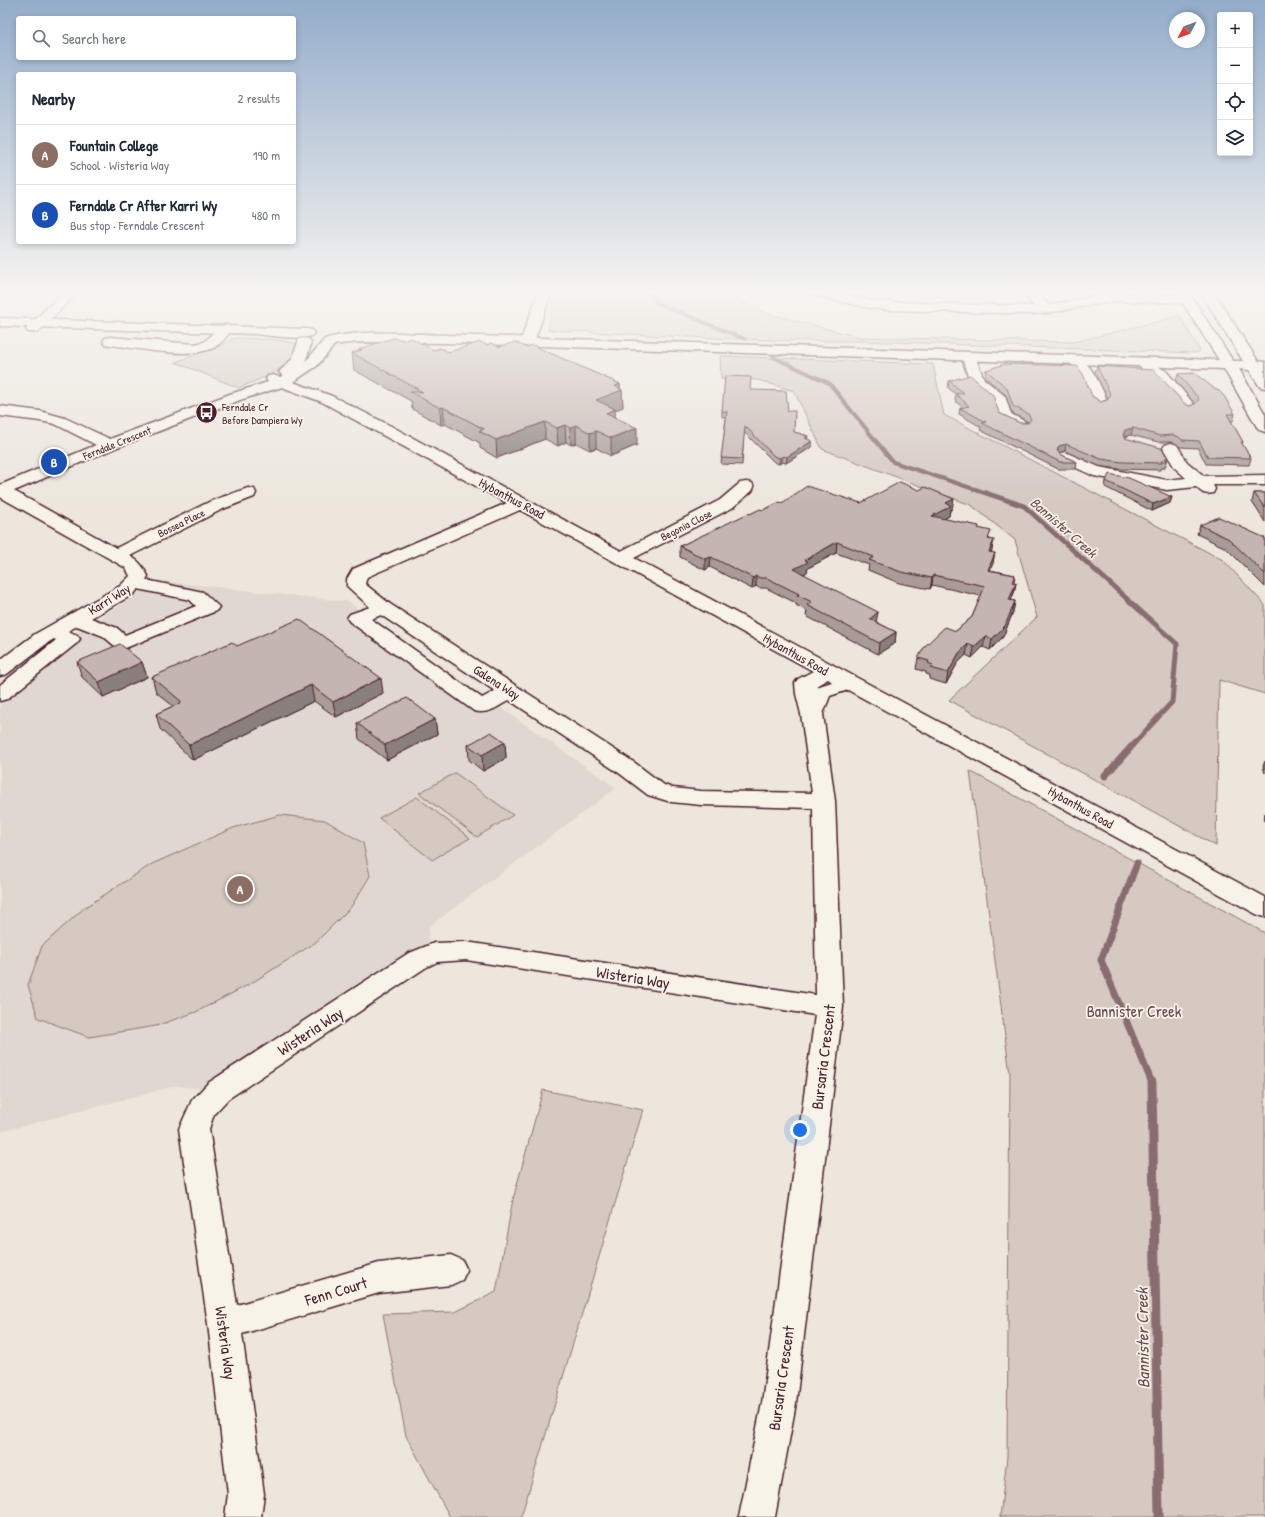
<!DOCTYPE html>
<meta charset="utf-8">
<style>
:root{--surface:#fff;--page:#f2f2f3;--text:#1f2937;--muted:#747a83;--line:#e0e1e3;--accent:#db2777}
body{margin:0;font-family:"Patrick Hand",sans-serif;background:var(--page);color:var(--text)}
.controls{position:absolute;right:12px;top:12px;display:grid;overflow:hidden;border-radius:4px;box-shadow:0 2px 6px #0003}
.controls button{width:36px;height:36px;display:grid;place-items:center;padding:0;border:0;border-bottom:1px solid var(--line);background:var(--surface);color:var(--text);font:20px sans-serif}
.compass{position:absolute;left:1169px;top:12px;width:36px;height:36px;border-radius:50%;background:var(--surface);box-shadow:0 2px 6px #0003;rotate:229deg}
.you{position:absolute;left:800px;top:1130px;width:14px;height:14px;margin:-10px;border:3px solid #fff;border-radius:50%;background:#1a73e8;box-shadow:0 0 0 6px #1a73e833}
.badge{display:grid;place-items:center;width:26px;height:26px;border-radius:50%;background:var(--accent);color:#fff;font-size:13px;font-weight:700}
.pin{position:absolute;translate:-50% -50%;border:2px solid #fff;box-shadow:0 1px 4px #0006}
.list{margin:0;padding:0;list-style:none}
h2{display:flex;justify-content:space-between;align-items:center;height:52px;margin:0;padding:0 16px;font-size:17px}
h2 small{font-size:13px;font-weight:400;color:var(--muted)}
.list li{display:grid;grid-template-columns:26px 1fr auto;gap:12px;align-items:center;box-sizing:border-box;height:60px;padding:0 16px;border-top:1px solid var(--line)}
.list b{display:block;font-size:15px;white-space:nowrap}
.list p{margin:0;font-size:13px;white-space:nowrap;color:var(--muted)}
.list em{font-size:13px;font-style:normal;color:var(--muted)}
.icon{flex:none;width:22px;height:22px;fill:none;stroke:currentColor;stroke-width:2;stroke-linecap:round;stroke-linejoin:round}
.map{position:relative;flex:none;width:1265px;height:1517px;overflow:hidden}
.search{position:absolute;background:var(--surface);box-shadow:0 2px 6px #0003;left:16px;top:16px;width:280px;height:44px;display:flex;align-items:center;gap:10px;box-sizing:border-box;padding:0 14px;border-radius:4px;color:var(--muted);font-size:15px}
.panel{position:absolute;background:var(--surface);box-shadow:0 2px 6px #0003;left:16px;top:72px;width:280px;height:172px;border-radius:4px}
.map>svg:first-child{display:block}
.built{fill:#e0d7d0}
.green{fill:#d5c9c2;stroke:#907476}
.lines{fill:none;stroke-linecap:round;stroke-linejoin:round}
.stream-far3{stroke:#896c6f;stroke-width:4}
.stream-far2{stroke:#896c6f;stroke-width:5}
.stream-far1{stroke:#896c6f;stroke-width:7}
.stream{stroke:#896c6f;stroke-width:9}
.minor-casing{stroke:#4a1f2b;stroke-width:3}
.major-casing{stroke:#4a1f2b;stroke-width:3}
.minor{fill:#f7f3e8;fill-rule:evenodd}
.major{fill:#f7f3e8;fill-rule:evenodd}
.wall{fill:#a99c97;stroke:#4a1f2b}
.shaded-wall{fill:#897f7b;stroke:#4a1f2b}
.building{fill:#c4b5b0;stroke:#4a1f2b}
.labels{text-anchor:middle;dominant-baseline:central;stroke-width:3.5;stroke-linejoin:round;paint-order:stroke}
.far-poi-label{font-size:11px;fill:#4a1f2b;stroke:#f7f3e8;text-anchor:start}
.far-street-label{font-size:11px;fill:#4a1f2b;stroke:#f7f3e8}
.street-label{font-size:13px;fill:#4a1f2b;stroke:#f7f3e8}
.water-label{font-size:14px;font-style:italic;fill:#6f4c53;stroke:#f7f3e8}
.near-street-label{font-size:16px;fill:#4a1f2b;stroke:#f7f3e8}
.near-park-label{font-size:16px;fill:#6d4a51;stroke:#f7f3e8}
.near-water-label{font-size:17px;font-style:italic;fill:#6f4c53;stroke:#f7f3e8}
</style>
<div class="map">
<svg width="1265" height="1517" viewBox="0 0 1265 1517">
<rect width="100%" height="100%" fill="#ece6dd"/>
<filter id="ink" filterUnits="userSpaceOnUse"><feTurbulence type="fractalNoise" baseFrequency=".025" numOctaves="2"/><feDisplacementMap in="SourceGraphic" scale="8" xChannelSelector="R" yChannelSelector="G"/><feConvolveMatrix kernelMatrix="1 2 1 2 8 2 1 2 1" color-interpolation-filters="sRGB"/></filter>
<g filter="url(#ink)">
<path class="built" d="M154,580l196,22 13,13 128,86 125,87 -185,137 -2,2 -1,18 -224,144 -29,-3 -175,46v-441l30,-30 117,-73z"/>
<g class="green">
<path d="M556,291h164l45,22 94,24 215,5 106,-26 20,35 -4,2 -336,-12c-105,1 -208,-6 -312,-11z"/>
<path d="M240,338l36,2 19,3 2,3 -1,12 -24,16 -33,14 -64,-26 45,-16 12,-7z"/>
<path d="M720,356l213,8 11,51 279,145 42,45v89l-46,-14 -3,166 -267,-146 88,-83 -22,-77 -44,-35 -149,-56 -28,-58 -36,-11 -37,-1z"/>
<path d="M970,771l295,162v584h-265l7,-60 3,-383z"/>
<path d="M455,773l58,42 -36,22 -58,-44z"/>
<path d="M417,797l53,41 -38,22 -53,-42z"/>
<path d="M280,815l45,5 38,23 7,33 -19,31 -35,35 -66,42 -54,28 -40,14 -67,11 -51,-19 -10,-33 14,-39 42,-38 68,-44 81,-36z"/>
<path d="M543,1090l100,20 -122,407h-71l-44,-81 -23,-122 72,-2 41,-20 17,-93z"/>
</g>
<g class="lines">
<g class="stream-far3">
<path d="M650,291l7,12 88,36"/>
<path d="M773,357l56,26 64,79 84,28"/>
</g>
<path class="stream-far2" d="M974,489l50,17 153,138 -5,58 -42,46"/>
<g class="stream-far1">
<path d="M1105,776l26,-29"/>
<path d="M1137,863l-36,97 51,123"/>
</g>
<path class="stream" d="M1152,1082l7,435"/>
<defs>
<g id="minor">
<path d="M65,291h14l-41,41h-10l-2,-3 2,-3z"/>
<path d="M539,291h13l-18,51 -2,3 -5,1 -5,-1 -2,-3z"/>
<path d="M808,291h24l37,9 19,2 145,4h2l-5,-3 -5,-12h13l3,7 9,7 63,-12 73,2 5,1 2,3 -2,3 -5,1 -73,-2 -65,12 -15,1 -145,-4 -19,-2 -60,-14z"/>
<path d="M225,325l5,1 2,3c-5,7 -10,14 -17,18 -22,13 -79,1 -105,-2l-5,-1 -2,-3 2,-3 5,-1 84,7 10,-2 16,-16z"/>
<path d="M304,338l5,1 2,3 -2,9 -4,11 20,-23 5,-1 5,1 2,3 -20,24 -24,16 39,14 59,30 230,125 99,-51 20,-17 6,-1 6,1 2,4 -2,4 -20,17 -98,50 631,339v20l-9,-3 -408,-224 -18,6 -7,18 12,87 8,206 -47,396 -21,114h-36l23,-114 53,-388 -349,-55 -29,2 -12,6 -197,131 -14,15 -5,15 28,176 142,-42 72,-8 11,5 5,10 -5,10 -11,5 -72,8 -137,41 22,160 -3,23h-36l3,-23 -20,-170 -29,-195 13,-29 16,-17 199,-129 27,-11 32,-1 350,53 -3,-187 -112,-3 -30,-3 -23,-7 -29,-22 -110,-73c-11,7 -22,15 -35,11l-124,-89 -3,-4 3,-4 20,-7 -23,-21v-7l6,-10 154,-66 -185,-101 -40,-15 -42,13 -125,48 -101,43 102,57 95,-47 37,-13 6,1 2,4 -2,4 -31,12 -93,47c10,6 12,9 18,20l-2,4 57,12 16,15 -3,4 -93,38 -7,-2 -13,-11 -26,-10 -9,5 9,4 3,4 -3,4 -70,56 -7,2v-16l56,-45 -2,-1 -5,3 -42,32 -7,2v-16l35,-26 85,-48 10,-10 -4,-8 -126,-71v-12l96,-40 -41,-21 -15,-3 -40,-5v-10l40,5 25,7 45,21 120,-45 38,-12 -2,-3 2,-3 5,-1 7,2 3,-1 -4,-4 13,-13 7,-20zM520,510l293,161 -15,8 -3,4 1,11 5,20 11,79 -111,-2 -28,-3 -9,-3 -29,-22 -245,-159 -25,-20 2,-7zM138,589l52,11 6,6 -71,29 -8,-7 -26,-10 43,-24zM381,615l114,76 -13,7 -111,-79zM828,679l4,3 -16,5v-1z"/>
<path d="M968,352l5,1 2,3 9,23 21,17 6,18 15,8 3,3 -3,3c-10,3 -18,-4 -27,-9l-6,-18 -23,-20 -9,-25 2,-3z"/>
<path d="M1075,356c15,3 27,33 33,46l-3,3 -5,2 -5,-2 -3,-3 -9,-22 -15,-20 2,-3z"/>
<path d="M1144,358l5,1 3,4 14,8 27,32 3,3 -3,3 -5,2 -5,-2 -27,-32 -14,-8 -5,-7 2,-3z"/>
<path d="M1171,443l6,2 10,17 17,14 61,-1v10h-52l2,4 -2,4c-8,2 -11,0 -17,-6l-29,3 -73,-14 -35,-16 -2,-3 2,-3 6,-2 34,15 68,13 19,-2 -11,-10 -12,-20 2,-3z"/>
</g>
<g id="major">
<path d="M1175,291h13l45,70h10l-43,-70h13l45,70 7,1v8h-1l1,3v15l-5,-1 -11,-17 -10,-1 26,45v18l-5,-2 -3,-3 -33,-58 -777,-26 -88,-1 -27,3 -5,-1 -2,-3 2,-3c36,-9 83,-4 120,-3l772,25z"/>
<path d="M0,318l307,11 5,1 2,3 -2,3c-18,4 -38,0 -56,-2l-256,-8z"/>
</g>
</defs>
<use href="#minor" class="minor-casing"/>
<use href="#major" class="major-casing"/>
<use href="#minor" class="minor"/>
<use href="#major" class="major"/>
</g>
<g class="wall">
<path d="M487,345l13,2h25l95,37v5l2,1 1,17 -8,3v7l22,28 -26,11 -15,-8 -6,2 -14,-7 -5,2 -5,-3 -8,4 -13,-7 -48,19 -17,-10v-5l-35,-19 -4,1 -29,-16 -1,-8 -57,-31 -2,-17 8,-2 -1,-2 75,1 15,2z"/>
<path d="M1097,366l92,40 6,-2 -19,-23 2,-7 57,40 -2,7h-2l12,21 -1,2 9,14 -2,7 -43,-1 -8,-16 -18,-1 -3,-3 -6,-2h-13l-27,-7 -6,2v1l43,20 -2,7h-1v3h-4l-1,2 -40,-1 -21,-3 -34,-15 -6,2 1,1 17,8 -1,7h-18l-78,-39 1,-3 -22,-13 1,-6 2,-1 -7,-6 1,-7 -8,-6 1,-7 50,32 21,10 8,-1 -1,-1 -15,-8 -6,-18 -21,-18 1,-7 106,26 9,6 7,-3 -13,-26z"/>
<path d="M750,390l38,21 6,21 14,4 -1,3 5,2v6l-26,16 -4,-1 -3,2 -5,-2 -30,-30 -2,33 -21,-1 5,-47h-4v-6z"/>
<path d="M1106,481l66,16 -2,6 -18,8 -47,-24z"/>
<path d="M1254,493h11v29l-13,-20z"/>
<path d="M782,503h79l91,6 -2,1 -1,6 -5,3 35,9 11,11 2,11 -1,2 2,11 -3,7 25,5 -1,7 2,1 -2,10 -3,7 4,1 -2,11 -10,25 -13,13 -7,-3 -11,11 -6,-3 -9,9 -11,20 -17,-5 1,-4 -4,-1v-2l-10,-3 2,-11 38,-27 16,-14 9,-21 -49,-11 -2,4 -31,-6 -31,-13 1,-5 -33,-12 -28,15 -1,4 -4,2 73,48 20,10 -1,11 -17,11 -72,-38 1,-5 -11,-6v-2l-30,-15h-7l-3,-2 -4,3 -42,-22 -5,3 -25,-13v-11l70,-32 13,-4z"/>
<path d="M1200,525l65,13v49l-39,-39 -29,-14z"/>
<path d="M237,646l146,47 -47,24 -22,-16 -121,59 -33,-31 -4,-15 17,-8 -17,-14 -4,-15z"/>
<path d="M77,662h65l5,15 -44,20 -21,-20z"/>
<path d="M435,719l2,15 -50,26 -28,-21 -2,-16z"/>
<path d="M505,742l1,16 -23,13 -14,-11 -1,-15z"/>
<path d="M1265,761v12l-2,-7z"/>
<path d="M1265,813v8h-1z"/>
</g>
<g class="shaded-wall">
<path d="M620,384v7l2,-1 1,17 -8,3v16l-19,-26 19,-14z"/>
<path d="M443,407l2,17 -4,1 -1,-17z"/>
<path d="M545,422v17l-48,19 -1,-18z"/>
<path d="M565,425l1,17 -8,4 -1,-18z"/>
<path d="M576,425v18l-5,2 -1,-17z"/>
<path d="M637,428v17l-26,11v-18z"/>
<path d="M1133,428l-2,7 -7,2 -1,-2 2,-5z"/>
<path d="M596,431v17l-6,2v-17z"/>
<path d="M812,441v6l-26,16 1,-6z"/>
<path d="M1066,444l-1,7 -7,2 -1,-2 2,-5z"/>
<path d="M783,456l-1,6 -3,2 1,-6z"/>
<path d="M1172,497l-2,6 -18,8 1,-7z"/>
<path d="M954,499l-2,10 -2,1 -1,6 -19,11 2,-11 14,-13z"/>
<path d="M994,540l-2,10 -5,12 2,-10z"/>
<path d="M837,542l-1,11 -28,15 -1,4 -14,8 1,-11 11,-9z"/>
<path d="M995,553l-2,10 -7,17 2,-10z"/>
<path d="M711,557l-1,10 -5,3v-11z"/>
<path d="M933,575l-1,10 -2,4 2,-11z"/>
<path d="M756,576v10l-4,3 1,-11z"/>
<path d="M1016,583l-2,10 -7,17 2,-10z"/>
<path d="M1015,601l-2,11 -10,25 -13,13 2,-11z"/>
<path d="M878,612l-2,11 -6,-4z"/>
<path d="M896,632l-1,11 -17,11 1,-11z"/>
<path d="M986,636l-3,11 -11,11 2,-11z"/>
<path d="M968,644l-2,11 -9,9 -11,20 2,-11 11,-20z"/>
<path d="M142,662l5,15 -44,20 -4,-15z"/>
<path d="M381,678l2,15 -47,24 -3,-15z"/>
<path d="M311,685l3,16 -121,59 -4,-15z"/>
<path d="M435,719l2,15 -50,26 -2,-15z"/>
<path d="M505,742l1,16 -23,13 -1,-16z"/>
</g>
<g class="building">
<path d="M393,338l12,2 6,-2 23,12 6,-2 9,4 31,-10 7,3 4,-2 9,4 15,-5 10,5 7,-2 88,39 -5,2 7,4 -26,10 19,9 -9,4 31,15 -26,10 -15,-7 -6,2 -14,-8 -6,3 -5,-3 -8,3 -12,-6 -49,18 -17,-9 5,-2 -41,-22 -3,1 -30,-16h13l-71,-39 10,-3 -3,-1z"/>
<path d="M1005,364l72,2 6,8 9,22 9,6 6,-2 4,-4 -14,-30 57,4 30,33 5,3 6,-2 4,-5 -21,-25 16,-1 21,16h2l7,7 11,18h-8l16,28h-2l10,16 -43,-1 -9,-16 -17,-1 -3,-3 -6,-2 -13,1 -27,-8 -8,2 -2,5 2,3 36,10 7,10h-3l2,3h-6l1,2 -40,-1 -21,-3 -35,-15 -7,2 -2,5 3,3 17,8h-17l-78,-39 4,-1 -26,-14 9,-2 -13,-12 8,-1 -15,-12 21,-6 23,20 6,18 21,10h8l3,-4 -3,-5 -15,-8 -6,-18 -21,-18z"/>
<path d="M725,376l26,1 -1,13 36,1 2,20h7l-1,21 14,4 -3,2 7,3 -25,16 -4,-1 -3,2 -6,-2 -29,-30 -3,33 -21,-1 6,-46 -5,-1z"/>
<path d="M1109,474l20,4 43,19 -19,7 -47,-23z"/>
<path d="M900,482l19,8 6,-3 29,12 -8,4 5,3 -19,10 47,10 -1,2 13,3 -3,8 6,1 -5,12 6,1 -7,17 27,5 -3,7 4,1 -7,17 6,1 -10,25 -13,13 -6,-3 -12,11 -6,-3 -9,9 -11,20 -17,-5 2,-3 -5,-2 1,-2 -11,-3 7,-12 20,-19 11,4 16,-14 13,-31 -52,-11 -1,3 -31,-6 -32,-12 5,-3 -37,-15 -32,18 3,2 -14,7 84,43 -8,7 26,13 -17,11 -72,-38 5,-3 -15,-7 2,-1 -32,-16h-7l-4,-2 -3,2 -42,-21 -6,2 -25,-13 69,-33 1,1 10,-5 3,1 17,-8 2,1 25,-17 54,17z"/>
<path d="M1254,493h11v15z"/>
<path d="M1219,517l46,21v36l-36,-35 -29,-14z"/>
<path d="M299,619l82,59 -48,24 -22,-17 -122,60 -33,-31 26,-12 -30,-25 80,-35 5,4z"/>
<path d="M120,644l22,18 -43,20 -22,-20z"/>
<path d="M407,698l28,21 -50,26 -28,-22z"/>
<path d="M491,732l14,10 -23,13 -14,-10z"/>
</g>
</g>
<linearGradient id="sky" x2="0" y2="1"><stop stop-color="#93acca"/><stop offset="0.58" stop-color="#f6f4f0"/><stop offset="1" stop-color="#f6f4f0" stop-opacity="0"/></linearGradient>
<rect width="1265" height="504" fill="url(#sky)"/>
<defs>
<symbol id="bus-disc" viewBox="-11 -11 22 22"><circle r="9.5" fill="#4a1f2b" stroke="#f7f3e8"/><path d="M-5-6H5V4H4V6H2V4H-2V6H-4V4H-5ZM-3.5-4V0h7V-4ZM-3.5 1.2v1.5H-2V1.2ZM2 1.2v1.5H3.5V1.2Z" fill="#fff"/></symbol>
</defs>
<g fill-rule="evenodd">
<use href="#bus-disc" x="194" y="400" width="25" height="25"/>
</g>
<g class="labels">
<g class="far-poi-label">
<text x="222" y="407">Ferndale Cr<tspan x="222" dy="13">Before Dampiera Wy</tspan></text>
</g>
<g class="far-street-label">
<text transform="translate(117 443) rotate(-22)">Ferndale Crescent</text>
<text transform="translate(181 523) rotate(-26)">Bossea Place</text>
<text transform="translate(686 525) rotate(-27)">Begonia Close</text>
</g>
<g class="street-label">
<text transform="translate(512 498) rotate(28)">Hybanthus Road</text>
<text transform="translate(109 599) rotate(-32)">Karri Way</text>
<text transform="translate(796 654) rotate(29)">Hybanthus Road</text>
<text transform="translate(497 682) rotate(33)">Galena Way</text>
<text transform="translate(1081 807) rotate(29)">Hybanthus Road</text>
</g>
<g class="water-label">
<text transform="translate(1064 527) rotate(41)">Bannister Creek</text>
</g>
<g class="near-street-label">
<text transform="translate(633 977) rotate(9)">Wisteria Way</text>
<text transform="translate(310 1031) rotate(-33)">Wisteria Way</text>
<text transform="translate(823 1057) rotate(-83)">Bursaria Crescent</text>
<text transform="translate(336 1291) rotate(-17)">Fenn Court</text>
<text transform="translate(226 1343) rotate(82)">Wisteria Way</text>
<text transform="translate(781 1378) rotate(-82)">Bursaria Crescent</text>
</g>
<g class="near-park-label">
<text x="1134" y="1011">Bannister Creek</text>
</g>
<g class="near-water-label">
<text transform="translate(1142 1338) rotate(-91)">Bannister Creek</text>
</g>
</g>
</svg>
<div class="controls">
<button>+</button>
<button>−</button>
<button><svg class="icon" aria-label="locate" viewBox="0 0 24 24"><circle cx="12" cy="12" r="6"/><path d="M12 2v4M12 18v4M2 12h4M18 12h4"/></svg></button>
<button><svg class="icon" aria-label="layers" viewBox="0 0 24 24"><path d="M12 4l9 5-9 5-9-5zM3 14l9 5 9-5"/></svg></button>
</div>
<svg class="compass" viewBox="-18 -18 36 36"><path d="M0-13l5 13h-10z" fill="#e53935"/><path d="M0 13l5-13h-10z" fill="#747a83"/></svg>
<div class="you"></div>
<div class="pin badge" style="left:240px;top:889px;background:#8d6e63">A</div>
<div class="pin badge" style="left:54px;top:462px;background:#1a4fb4">B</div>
<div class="search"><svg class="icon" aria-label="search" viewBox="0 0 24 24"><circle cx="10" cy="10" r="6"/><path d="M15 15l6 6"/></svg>Search here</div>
<section class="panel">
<h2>Nearby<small>2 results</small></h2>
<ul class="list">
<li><span class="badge" style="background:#8d6e63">A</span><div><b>Fountain College</b><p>School · Wisteria Way</p></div><em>190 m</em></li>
<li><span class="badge" style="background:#1a4fb4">B</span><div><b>Ferndale Cr After Karri Wy</b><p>Bus stop · Ferndale Crescent</p></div><em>480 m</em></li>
</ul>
</section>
</div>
